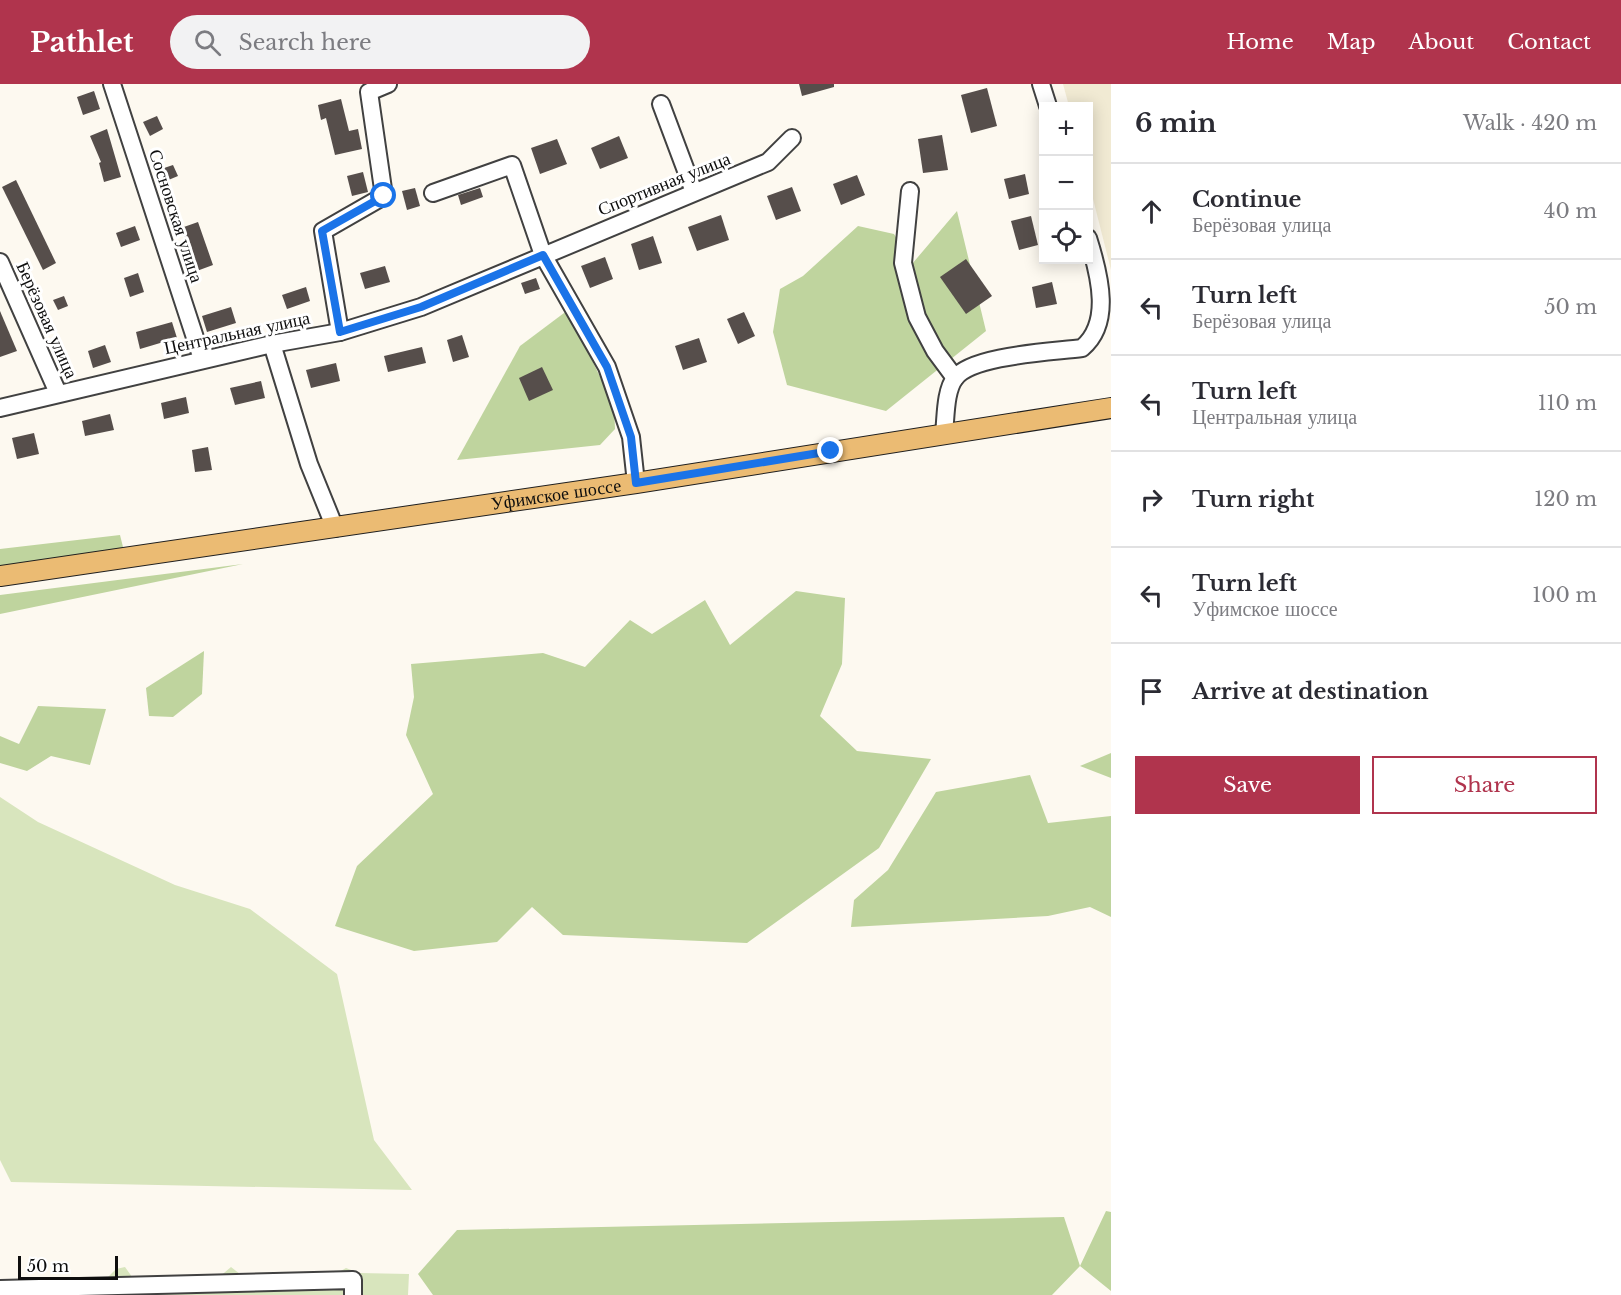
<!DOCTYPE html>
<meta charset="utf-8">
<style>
:root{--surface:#fff;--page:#f2f2f3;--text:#2b2b33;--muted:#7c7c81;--line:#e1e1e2;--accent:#b0344d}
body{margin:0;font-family:"Libre Baskerville",serif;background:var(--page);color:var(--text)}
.controls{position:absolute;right:18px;top:18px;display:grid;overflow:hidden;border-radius:0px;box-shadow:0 3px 15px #0003}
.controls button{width:54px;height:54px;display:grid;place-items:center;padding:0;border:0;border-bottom:2px solid var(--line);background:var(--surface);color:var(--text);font:30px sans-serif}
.scale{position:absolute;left:18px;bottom:15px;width:100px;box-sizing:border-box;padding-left:6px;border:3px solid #0e0e0e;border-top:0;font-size:16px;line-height:21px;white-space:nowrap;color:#0e0e0e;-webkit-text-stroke:4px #fff;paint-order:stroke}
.stop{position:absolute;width:18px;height:18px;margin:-14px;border:4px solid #1a73e8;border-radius:50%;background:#fff}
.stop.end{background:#1a73e8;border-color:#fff;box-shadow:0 2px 6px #0008}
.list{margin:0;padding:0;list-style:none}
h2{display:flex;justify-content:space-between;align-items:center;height:78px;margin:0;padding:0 24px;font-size:26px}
h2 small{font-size:20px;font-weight:400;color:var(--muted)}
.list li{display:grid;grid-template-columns:39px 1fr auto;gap:18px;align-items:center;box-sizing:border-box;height:96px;padding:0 24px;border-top:2px solid var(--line)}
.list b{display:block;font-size:22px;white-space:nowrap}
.list p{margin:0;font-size:20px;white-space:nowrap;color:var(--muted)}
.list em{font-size:20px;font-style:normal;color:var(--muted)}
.actions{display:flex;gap:12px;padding:18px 24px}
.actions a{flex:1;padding:14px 0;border:2px solid var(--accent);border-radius:0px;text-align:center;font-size:21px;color:var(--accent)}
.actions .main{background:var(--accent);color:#fff}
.icon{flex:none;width:33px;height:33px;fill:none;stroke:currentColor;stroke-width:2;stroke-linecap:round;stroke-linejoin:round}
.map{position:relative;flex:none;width:1111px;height:1211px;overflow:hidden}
header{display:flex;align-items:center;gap:36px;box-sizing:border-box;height:84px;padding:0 30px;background:var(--accent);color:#fff}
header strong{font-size:28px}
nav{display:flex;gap:33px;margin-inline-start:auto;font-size:21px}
.search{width:420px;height:54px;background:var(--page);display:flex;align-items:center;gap:15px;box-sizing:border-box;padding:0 21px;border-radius:33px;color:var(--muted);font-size:22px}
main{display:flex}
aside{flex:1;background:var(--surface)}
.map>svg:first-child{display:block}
.farmland{fill:#f1ead3}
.green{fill:#d8e5bd}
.forest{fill:#bfd49e}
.building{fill:#564e4b}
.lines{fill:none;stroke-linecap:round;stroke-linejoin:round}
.minor-casing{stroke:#414141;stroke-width:20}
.major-casing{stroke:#1f1f1f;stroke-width:22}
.minor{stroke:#fff;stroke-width:16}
.major{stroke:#ebbb73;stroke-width:20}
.route{stroke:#1a73e8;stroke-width:8}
.labels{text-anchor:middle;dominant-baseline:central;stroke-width:6;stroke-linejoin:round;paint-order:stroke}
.street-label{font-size:18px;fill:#0e0e0e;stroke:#fff}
</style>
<header>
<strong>Pathlet</strong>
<div class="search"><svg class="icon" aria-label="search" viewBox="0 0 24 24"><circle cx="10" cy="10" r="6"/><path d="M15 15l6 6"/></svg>Search here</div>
<nav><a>Home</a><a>Map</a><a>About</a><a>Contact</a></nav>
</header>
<main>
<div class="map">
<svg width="1111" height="1211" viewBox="0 0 1111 1211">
<rect width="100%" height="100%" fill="#fdf9f0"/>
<path class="farmland" d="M1063,0h48v186l-22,-87 -1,-77h-19z"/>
<g class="green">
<path d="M0,713l38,25 137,63 75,24 87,65 37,166 38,50 -401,-8 -11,-22z"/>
<path d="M125,1183l10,14 83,-3 13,-11 14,11 87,-2 14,-8 13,5 50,1 -1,21h-408l105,-15 11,-11z"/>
</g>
<g class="forest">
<path d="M957,127l29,120 -100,80 -99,-26 -14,-53 7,-43 23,-13 55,-50 36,8 18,30z"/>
<path d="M568,226l46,96 1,23 -15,16 -143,15 63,-114z"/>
<path d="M120,451l4,16 -124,16v-18z"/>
<path d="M243,480l-243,50v-19z"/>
<path d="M796,507l49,7 -3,66 -22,52 37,35 74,8 -52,89 -132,95 -184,-8 -31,-28 -35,35 -83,9 -79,-25 22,-60 76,-72 -27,-59 8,-38 -3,-33 132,-11 42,14 45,-47 22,14 53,-34 25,45z"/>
<path d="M204,567l-2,43 -29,23 -24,-1 -3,-28z"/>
<path d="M38,622l68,3 -16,56 -39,-9 -24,15 -27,-8v-27l19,8z"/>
<path d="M1111,669v25l-31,-12z"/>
<path d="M1030,691l18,48 63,-7v101l-21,-10 -42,9 -197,11 3,-27 34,-30 48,-78z"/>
<path d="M1106,1127l5,1v79l-31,-25 -28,29h-619l-15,-21 39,-44 607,-13 16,49z"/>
</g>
<g class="building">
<path d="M799,0h35v3l-32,9z"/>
<path d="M987,4l10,38 -26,7 -10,-38z"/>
<path d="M94,7l6,18 -17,6 -6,-18z"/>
<path d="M341,15l8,32 9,-2 4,20 -27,6 -9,-37 -5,2 -3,-15z"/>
<path d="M157,32l6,13 -13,7 -7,-14z"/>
<path d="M107,45l14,48 -17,5 -5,-19 2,-1 -11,-26z"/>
<path d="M942,51l6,35 -25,3 -5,-34z"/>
<path d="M619,52l9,22 -28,11 -9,-21z"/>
<path d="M557,55l10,25 -27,10 -9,-26z"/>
<path d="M173,81l5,11 -12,5 -5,-12z"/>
<path d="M363,88l5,20 -16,4 -5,-20z"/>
<path d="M1025,90l4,20 -20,5 -5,-20z"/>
<path d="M857,91l8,20 -24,10 -8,-21z"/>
<path d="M16,96l40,83 -13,7 -41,-83z"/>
<path d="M792,103l9,24 -25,9 -9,-24z"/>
<path d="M415,104l5,18 -13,4 -5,-19z"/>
<path d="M480,104l3,9 -22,8 -3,-10z"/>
<path d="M721,131l8,25 -32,11 -9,-24z"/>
<path d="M1031,132l7,29 -19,5 -8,-29z"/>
<path d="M198,138l15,43 -19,7 -9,-22 4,-1 -8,-21z"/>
<path d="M135,142l5,14 -19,7 -5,-14z"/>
<path d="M653,152l9,27 -23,7 -8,-26z"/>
<path d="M605,173l8,22 -23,9 -9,-22z"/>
<path d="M966,175l26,37 -26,18 -26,-37z"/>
<path d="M385,182l5,16 -25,7 -5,-16z"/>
<path d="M138,189l6,19 -14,5 -6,-19z"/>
<path d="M536,194l4,11 -15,5 -4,-11z"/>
<path d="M1052,198l5,22 -21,4 -4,-21z"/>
<path d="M306,203l4,14 -23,8 -5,-14z"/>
<path d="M64,212l4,10 -10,4 -5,-10z"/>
<path d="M231,223l5,16 -29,9 -5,-16z"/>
<path d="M0,227l17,40 -17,6z"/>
<path d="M744,228l11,24 -17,8 -11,-25z"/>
<path d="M172,238l5,16 -37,11 -4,-17z"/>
<path d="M462,251l7,22 -16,5 -6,-22z"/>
<path d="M699,254l8,24 -24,8 -8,-24z"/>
<path d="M105,261l6,17 -18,6 -5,-17z"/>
<path d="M422,263l4,16 -38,9 -4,-16z"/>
<path d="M336,279l4,18 -29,7 -5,-18z"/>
<path d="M542,283l11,23 -24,11 -10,-23z"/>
<path d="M261,297l4,17 -30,7 -5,-17z"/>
<path d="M186,313l3,16 -25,6 -3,-16z"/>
<path d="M110,330l4,16 -29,6 -3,-15z"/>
<path d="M34,349l5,21 -22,5 -5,-21z"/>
<path d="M208,363l4,23 -17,2 -3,-22z"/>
</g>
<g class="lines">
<defs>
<g id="minor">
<path d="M112,0l90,275"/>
<path d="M1041,0l7,22"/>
<path d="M661,20l33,88"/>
<path d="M910,107l-7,72 14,54 18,34 20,27"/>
<path d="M433,109l79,-28 31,90 64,112 24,70 5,46"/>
<path d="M0,178l58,131"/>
<path d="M340,248l-17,-101 61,-35 -15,-104 19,-8"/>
<path d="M272,260l37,120 26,64"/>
<path d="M0,324l272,-64 68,-12 81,-25 347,-145 24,-24"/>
<path d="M944,349c2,-16 1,-42 11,-55 17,-23 98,-26 127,-30 29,-24 19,-69 6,-110"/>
<path d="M0,1205l353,-9v15"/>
</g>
<g id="major">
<path id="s1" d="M0,492l636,-93 475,-75"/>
</g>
</defs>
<use href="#minor" class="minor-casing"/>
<use href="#major" class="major-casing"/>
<use href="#minor" class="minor"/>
<use href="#major" class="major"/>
</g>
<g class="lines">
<path class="route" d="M384,112l-62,35 18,101 81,-25 122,-52 64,112 24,70 5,46 195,-32"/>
</g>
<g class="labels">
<g class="street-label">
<text transform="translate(664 100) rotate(-22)">Спортивная улица</text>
<text transform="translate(176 132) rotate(72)">Сосновская улица</text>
<text transform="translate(47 236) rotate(66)">Берёзовая улица</text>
<text transform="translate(237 249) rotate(-12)">Центральная улица</text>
<text stroke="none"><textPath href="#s1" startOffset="562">Уфимское шоссе</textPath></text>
</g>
</g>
</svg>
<div class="controls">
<button>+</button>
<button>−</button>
<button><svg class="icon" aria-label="locate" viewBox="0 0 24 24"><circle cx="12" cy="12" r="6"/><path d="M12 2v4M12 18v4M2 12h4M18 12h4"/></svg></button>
</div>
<div class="scale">50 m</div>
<div class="stop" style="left:384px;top:112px"></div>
<div class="stop end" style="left:831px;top:367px"></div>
</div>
<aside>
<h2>6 min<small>Walk · 420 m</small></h2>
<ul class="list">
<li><svg class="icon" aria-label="ahead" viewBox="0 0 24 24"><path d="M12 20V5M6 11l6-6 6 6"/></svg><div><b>Continue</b><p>Берёзовая улица</p></div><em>40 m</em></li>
<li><svg class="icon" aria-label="left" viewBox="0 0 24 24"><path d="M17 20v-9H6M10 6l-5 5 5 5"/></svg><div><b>Turn left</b><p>Берёзовая улица</p></div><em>50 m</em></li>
<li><svg class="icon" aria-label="left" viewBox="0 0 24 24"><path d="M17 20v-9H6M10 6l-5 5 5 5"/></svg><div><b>Turn left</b><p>Центральная улица</p></div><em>110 m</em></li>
<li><svg class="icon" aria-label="right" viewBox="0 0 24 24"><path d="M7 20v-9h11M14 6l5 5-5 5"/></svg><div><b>Turn right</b></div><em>120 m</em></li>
<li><svg class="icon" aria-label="left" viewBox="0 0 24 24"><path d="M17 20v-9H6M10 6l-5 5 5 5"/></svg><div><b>Turn left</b><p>Уфимское шоссе</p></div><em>100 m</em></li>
<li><svg class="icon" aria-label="arrive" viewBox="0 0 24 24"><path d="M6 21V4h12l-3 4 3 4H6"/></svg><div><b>Arrive at destination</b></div></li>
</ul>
<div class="actions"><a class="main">Save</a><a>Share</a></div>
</aside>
</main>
